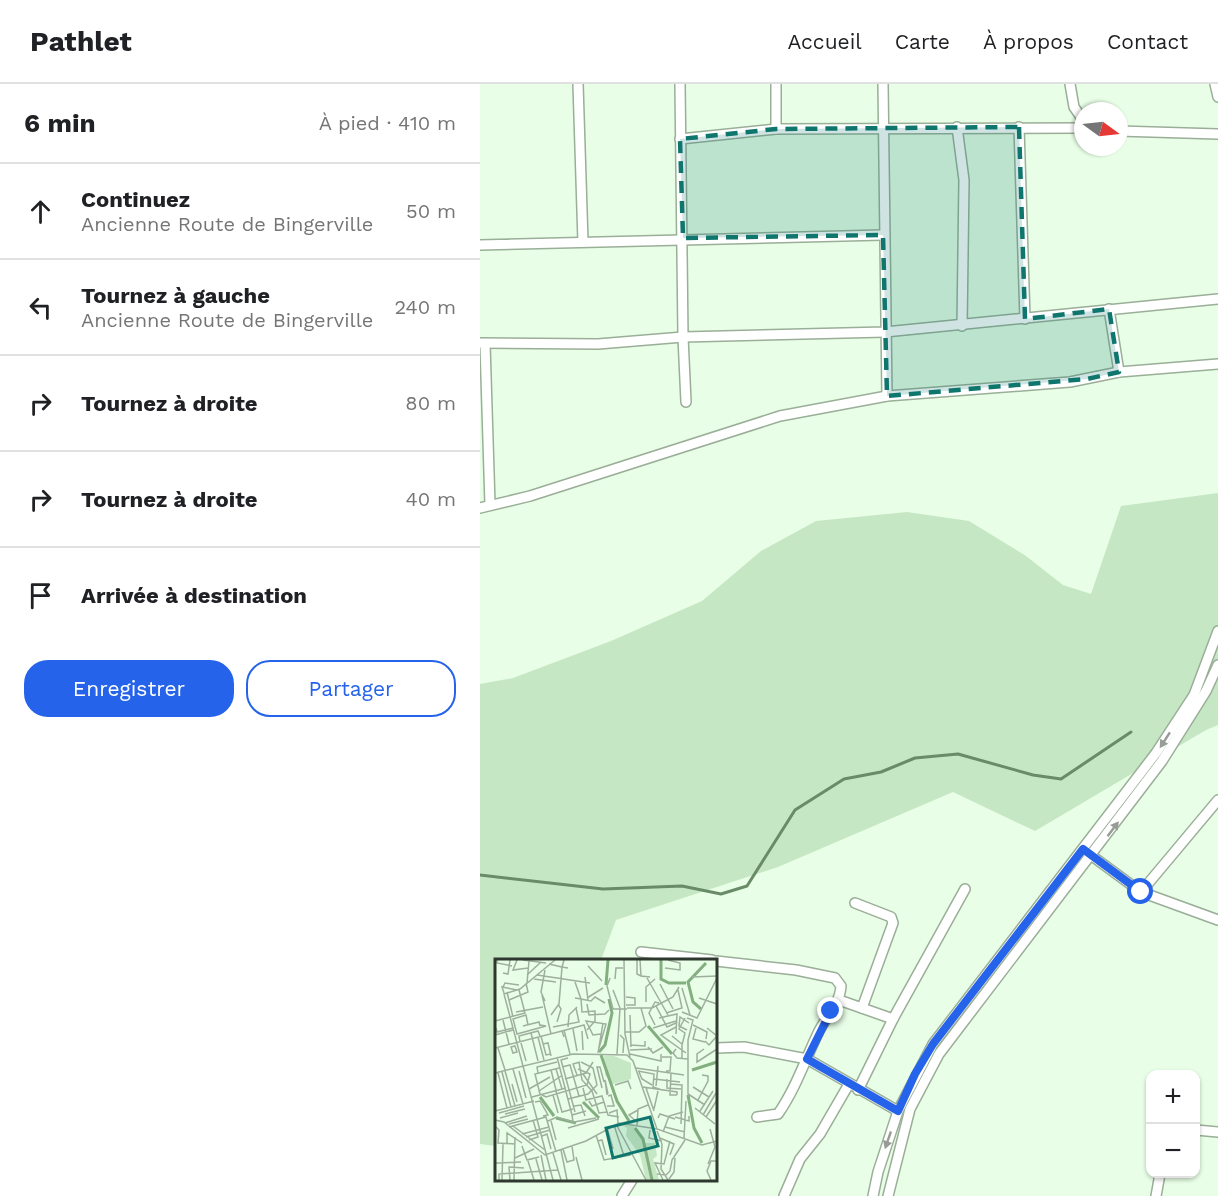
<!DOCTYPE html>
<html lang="fr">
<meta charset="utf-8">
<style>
:root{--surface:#fff;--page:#f6f6f6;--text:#202124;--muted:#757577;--line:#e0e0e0;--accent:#2563eb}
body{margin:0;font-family:"Work Sans",sans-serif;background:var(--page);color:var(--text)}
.controls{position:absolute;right:18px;bottom:18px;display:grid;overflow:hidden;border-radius:12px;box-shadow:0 2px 4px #0004}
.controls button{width:54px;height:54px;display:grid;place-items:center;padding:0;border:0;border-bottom:2px solid var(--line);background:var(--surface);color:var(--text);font:30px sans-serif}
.compass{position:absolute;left:594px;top:18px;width:54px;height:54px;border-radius:50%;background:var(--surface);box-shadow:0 2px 4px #0004;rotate:105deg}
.stop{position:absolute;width:18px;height:18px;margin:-14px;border:4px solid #2563eb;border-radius:50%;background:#fff}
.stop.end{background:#2563eb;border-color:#fff;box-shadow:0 2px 6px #0008}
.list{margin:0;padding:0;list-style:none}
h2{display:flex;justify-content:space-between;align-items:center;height:78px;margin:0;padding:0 24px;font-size:26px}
h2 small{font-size:20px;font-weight:400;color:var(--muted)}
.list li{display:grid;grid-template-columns:39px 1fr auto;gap:18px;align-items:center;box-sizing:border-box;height:96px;padding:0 24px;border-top:2px solid var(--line)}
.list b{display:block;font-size:22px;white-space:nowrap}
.list p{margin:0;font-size:20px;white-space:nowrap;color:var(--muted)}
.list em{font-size:20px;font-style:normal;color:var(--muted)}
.actions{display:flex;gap:12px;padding:18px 24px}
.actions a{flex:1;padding:14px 0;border:2px solid var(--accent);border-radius:24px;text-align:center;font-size:21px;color:var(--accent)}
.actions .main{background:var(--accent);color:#fff}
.icon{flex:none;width:33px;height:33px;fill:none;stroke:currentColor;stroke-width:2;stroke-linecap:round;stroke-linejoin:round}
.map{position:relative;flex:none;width:738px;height:1112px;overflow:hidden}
header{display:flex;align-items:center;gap:36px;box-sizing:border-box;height:84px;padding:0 30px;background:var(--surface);border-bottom:2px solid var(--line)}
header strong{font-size:28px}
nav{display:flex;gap:33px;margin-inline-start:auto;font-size:21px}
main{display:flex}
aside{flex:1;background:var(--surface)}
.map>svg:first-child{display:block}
.green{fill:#c6e7c4}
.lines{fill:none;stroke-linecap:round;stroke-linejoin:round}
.stream{stroke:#6a8b68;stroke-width:3}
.minor-casing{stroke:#9aae98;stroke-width:12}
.minor{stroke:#fff;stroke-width:9}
.oneway{fill:#979c97}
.route{stroke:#2563eb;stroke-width:8}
.marked{fill:#0f766e;fill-opacity:0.2;stroke:#0f766e;stroke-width:4.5;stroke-dasharray:12 8;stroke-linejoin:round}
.inset-river{fill:none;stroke:#83af80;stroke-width:3}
.inset-road{fill:none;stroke:#9eaf9d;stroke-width:1.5}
.view{fill:#0f766e;fill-opacity:0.15;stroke:#0f766e;stroke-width:3}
.inset-edge{fill:none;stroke:#2f382f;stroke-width:3}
</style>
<header>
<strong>Pathlet</strong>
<nav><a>Accueil</a><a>Carte</a><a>À propos</a><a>Contact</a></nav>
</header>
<main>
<aside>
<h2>6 min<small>À pied · 410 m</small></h2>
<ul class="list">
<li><svg class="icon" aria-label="ahead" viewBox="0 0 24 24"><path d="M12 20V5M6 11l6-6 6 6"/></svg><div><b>Continuez</b><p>Ancienne Route de Bingerville</p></div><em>50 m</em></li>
<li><svg class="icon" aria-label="left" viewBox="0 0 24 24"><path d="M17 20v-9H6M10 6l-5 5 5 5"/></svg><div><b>Tournez à gauche</b><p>Ancienne Route de Bingerville</p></div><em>240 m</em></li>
<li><svg class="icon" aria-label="right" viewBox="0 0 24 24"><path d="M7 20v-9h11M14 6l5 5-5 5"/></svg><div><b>Tournez à droite</b></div><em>80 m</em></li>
<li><svg class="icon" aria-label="right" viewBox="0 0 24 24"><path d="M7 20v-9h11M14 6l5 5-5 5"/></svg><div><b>Tournez à droite</b></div><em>40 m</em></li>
<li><svg class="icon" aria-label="arrive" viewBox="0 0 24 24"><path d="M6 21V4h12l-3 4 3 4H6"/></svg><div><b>Arrivée à destination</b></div></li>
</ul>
<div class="actions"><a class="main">Enregistrer</a><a>Partager</a></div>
</aside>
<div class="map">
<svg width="738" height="1112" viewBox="0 0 738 1112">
<rect width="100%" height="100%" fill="#e8fee6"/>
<path class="green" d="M738,409v232l-12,5 -171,101 -82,-39 -175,75 -162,53 -15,40h-105v186l-16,-2v-460l33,-6 98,-37 91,-40 59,-50 55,-30 91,-9 62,9 57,35 37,29 28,9 30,-88z"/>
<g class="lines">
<path class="stream" d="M0,791l123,14 79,-3 39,8 26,-8 48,-76 49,-31 37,-7 34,-14 43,-4 75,21 28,4 70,-47"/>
<defs>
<g id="minor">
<path d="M98,0l5,158"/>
<path d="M200,0l3,253 3,65"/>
<path d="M403,0l4,312"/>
<path d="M590,0l4,23 9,13"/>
<path d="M735,0l3,13"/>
<path d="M477,43l7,53 -2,146"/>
<path d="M539,43l6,192"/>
<path d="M296,45v-45"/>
<path d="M639,47l99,3"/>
<path d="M200,55l96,-10 307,-1"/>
<path d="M0,161l403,-10"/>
<path d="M629,225l10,63"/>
<path d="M0,259l118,1 85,-7 202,-5 333,-33"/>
<path d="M5,260l5,161"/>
<path d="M0,424l50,-12 250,-80 107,-20 183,-14 49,-10 99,-8"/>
<path d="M608,769l53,39 77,28"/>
<path d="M661,808l77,-92"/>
<path d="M375,819l36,14 2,6 -31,85"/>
<path d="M161,868l71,8"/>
<path d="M236,877l80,9 39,8 6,8c-1,17 -14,30 -22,45 -14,29 -23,57 -41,83l-21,3"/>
<path d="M359,916l54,19"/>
<path d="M236,964l28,-1 63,12 91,52"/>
<path d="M378,1006l35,-71 72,-130"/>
<path d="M716,1046l22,2"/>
<path d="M142,1112l10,-16"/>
<path d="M304,1112l16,-37 20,-25 29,-50"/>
<path d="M393,1112l5,-24 20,-61 35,-67 223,-291 38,-58 24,-64"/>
<path d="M408,1112l22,-87 29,-55 223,-293 44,-70 12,-26"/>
<path d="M676,1112l4,-22"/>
</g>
</defs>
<use href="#minor" class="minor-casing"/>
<use href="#minor" class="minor"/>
</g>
<defs><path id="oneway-solid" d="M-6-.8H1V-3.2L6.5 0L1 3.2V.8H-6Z" transform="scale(1.5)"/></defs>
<g class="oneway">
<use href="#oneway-solid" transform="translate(685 656) rotate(123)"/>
<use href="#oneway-solid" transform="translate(633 745) rotate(-53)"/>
<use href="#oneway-solid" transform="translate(408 1056) rotate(109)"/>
</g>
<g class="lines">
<path class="route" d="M351,927l-24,48 91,52 17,-37 18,-30 150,-195 58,43"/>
</g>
<path class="marked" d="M539,43l6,192 84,-10 10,63 -32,7 -200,17 -4,-161 -200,3 -3,-99 96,-10z"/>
<g transform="translate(15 875)">
<rect width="222" height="222" fill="#e8fee6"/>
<path d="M119,97l17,7v16l-18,5 -8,-9 -1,-19zM135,161l15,23h10l2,13 -4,3 6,21h-13l-6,-25 -14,-19 1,-8 -9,-5z" fill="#c6e7c4"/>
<path class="inset-river" d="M166,1v19l8,4h17M111,26l2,-25M206,50l-8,-7 -5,-20 18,-19M153,67l24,28M104,93l6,-7 7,-32 -3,-14M106,96l16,46 12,20M197,111l25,-8M193,136l6,33 8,15M45,138l14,19M88,143l16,16M61,159l20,5M140,169l8,11 9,41"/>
<path class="inset-road" d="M2,1v3l15,3M22,1l-4,10 15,-2M28,1l23,3M129,1l1,74 5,23M142,1v14l4,2M145,1l1,16 9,1M54,5l13,3 2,-7M93,7l14,15M170,9l15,2v-7l-12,-3M50,11l-4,22 4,9M8,14l5,1 2,-14M32,16l14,-13M42,16l53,8M90,18l3,23M197,18l25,-1M115,19l-3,8 6,23h14M152,19l21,37M39,20l22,3M120,20l1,-11h7M80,23l6,17 10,2 4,-4 10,6M32,24l2,-22M165,25l13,25M8,28l2,-4 14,2M187,29l8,27M118,31l7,18 -3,46M12,33l6,25M9,34l-2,-6 15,3M47,36l9,39M80,39l6,1 1,13 13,-1v10l-8,9M92,39l16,-10M204,39l18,6M14,41l19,-8 -2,-9M151,43v-15l9,-8M92,45l2,11 16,-1 4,-4M131,46h9v-7l-9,-1M161,47l11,21 9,-4M132,49h25l21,-11 6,-10M21,53l27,-5M187,53l15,6 20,-40M171,54l16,-5 -4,-18M56,56l8,-11 3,-37 6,1M135,56l1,32M164,59l18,-4 -1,20M192,59l6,2 -5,20v54l17,11M8,61l6,24M0,62l30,-8 -6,-23M62,63l4,-13 -3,-5M33,66l-2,-10 -13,4 4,15 29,-8 -6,-1M160,66l-6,-12 6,-11 4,1M198,66l14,7 -1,7M28,67l16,-4 1,4M58,68l26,-5 -3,-14M73,68l1,-12 8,-8M181,68l-15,8 25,18M1,69l1,4 16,-4M158,69l23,-7M201,69l-3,11 12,3M78,70l4,22M69,71l6,24M192,71l-8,-4 1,-9 9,6M87,72l1,19M130,73h14l7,-6 -5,-18M36,74l7,28M0,76l18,-5M125,76l4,4 -1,14M46,77l5,19 5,-1M177,77l10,8v15M43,78l6,23M69,78l-2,-6 22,-6 4,14M210,82l4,4 8,-9 -10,-8M25,83l-1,-6 19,-5 2,5M26,84l5,18M48,85l5,-1 3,13M136,86l14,1v-5M187,86l3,-12 -6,-4 6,-11M20,87l2,6 -4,1 -2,-6zM153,88l5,6 10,-6M0,89l67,-17M3,89l7,22M104,89l7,-24 -20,-3 7,14 8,-1M181,90l-3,4 4,5 11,1M209,90l-7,5v8l20,-13M135,91l22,-1M103,94l5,-30M135,95l31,7v-7M62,98l15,58 14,-4M167,98h9l-1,14h-4M73,99l-7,2 14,52M84,103l3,18 10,11 7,22 8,-1M28,107l30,114M28,107l-19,-72 16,-5 35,-29M67,108l8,-2 9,31M141,109l48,7M18,110l10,35M61,110l6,20M56,111l5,20M10,112l10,35M24,112l7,27M143,112l16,3 -1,13 9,3M7,113l9,35M144,113l3,7 10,6M0,114l78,-19 54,1 6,6 24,68 45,16 15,-4M3,114l9,35M43,114l-1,-6 20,-5M88,115l14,20M176,115l-1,21h7M82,116l-4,-11 7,-2M70,120l21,-6 7,-11M159,120l26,3M172,120v9l14,1M17,125l5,18M175,125l12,1 -1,39M120,126l13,-4 3,8M161,127l2,-20M148,128l34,5v3M198,128l16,10M88,129l3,12 16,-4 6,19 11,2M107,129l-5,-21h3l4,15M151,129l8,23M34,130l21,-12M44,132l22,-15M61,132l6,21 11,-3M45,135l-5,-20 24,-6M47,136l4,2 41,-12 3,-11 -12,-5M58,136l5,18M112,136l-2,-15 3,14M37,138l34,-9M73,140l20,-5 9,-9 -4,-17 -12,-6M203,141l10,-19v-5l-6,-1M94,142l3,5 12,-4M40,143l5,-1 8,14 -5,1M79,147l7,-1 4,11M112,147h7l-3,-11 -3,1M200,149l20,16M159,150l4,-18M143,151l-9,5 9,8M0,152l39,-10M205,152l13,-20M4,154l25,-7M114,154l8,-3 1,13M10,155l20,-5M208,156l13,-22M180,158l14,4v-5M211,158l11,-17M5,159l18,-5M163,159l2,-4 15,5M0,161l9,2 41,33 41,-14 33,-18 38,6M53,162l9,-4 16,5 -1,-7M56,162l5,19M79,163l22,-4M10,164l22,-7M14,165l19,-5M121,165l30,56M119,166l10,31M0,167l4,4 -1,13 17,1M18,167l32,24M142,167l1,-17 10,-4M14,168l37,-10 10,35M170,168l20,5M73,169l31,-9M112,169l6,21M155,171l-1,8 13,3M162,172l5,13 -1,25 7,11M168,173l6,-16 14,-4M27,175l27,-7M101,176l8,25 27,-5M47,177l5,-2 4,15M31,178l24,-7M165,179l14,6 -4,11M189,179l2,-37M34,181l9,-3 -5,-17M103,182l4,-1 4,15M12,185v-11l15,10M27,187l5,14 12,-3M68,190l4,13 7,-2 -2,-14M66,191l6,30M58,194l8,27M46,196l5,25M81,198l6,23M20,199l19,-9M41,200l6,21M33,202l6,19M1,204l25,-1M213,205l7,-17 -5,-18M162,215l9,1 4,-4 2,-11 13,-20M174,220l5,-7 1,-14M4,221v-6l59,-4M7,221l1,-36M15,221l-1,-13 15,1M19,221l1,-43M168,221l-8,-17 9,1 6,-23M216,221l-4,-9 4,-10h6"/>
<path class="view" d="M155,158l8,29 -45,12 -7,-30z"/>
<rect width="222" height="222" class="inset-edge"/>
</g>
</svg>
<div class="controls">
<button>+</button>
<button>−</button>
</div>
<svg class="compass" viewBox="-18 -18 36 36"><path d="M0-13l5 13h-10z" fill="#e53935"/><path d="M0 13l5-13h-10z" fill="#757577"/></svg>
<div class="stop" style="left:661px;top:808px"></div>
<div class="stop end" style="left:351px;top:927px"></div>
</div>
</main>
